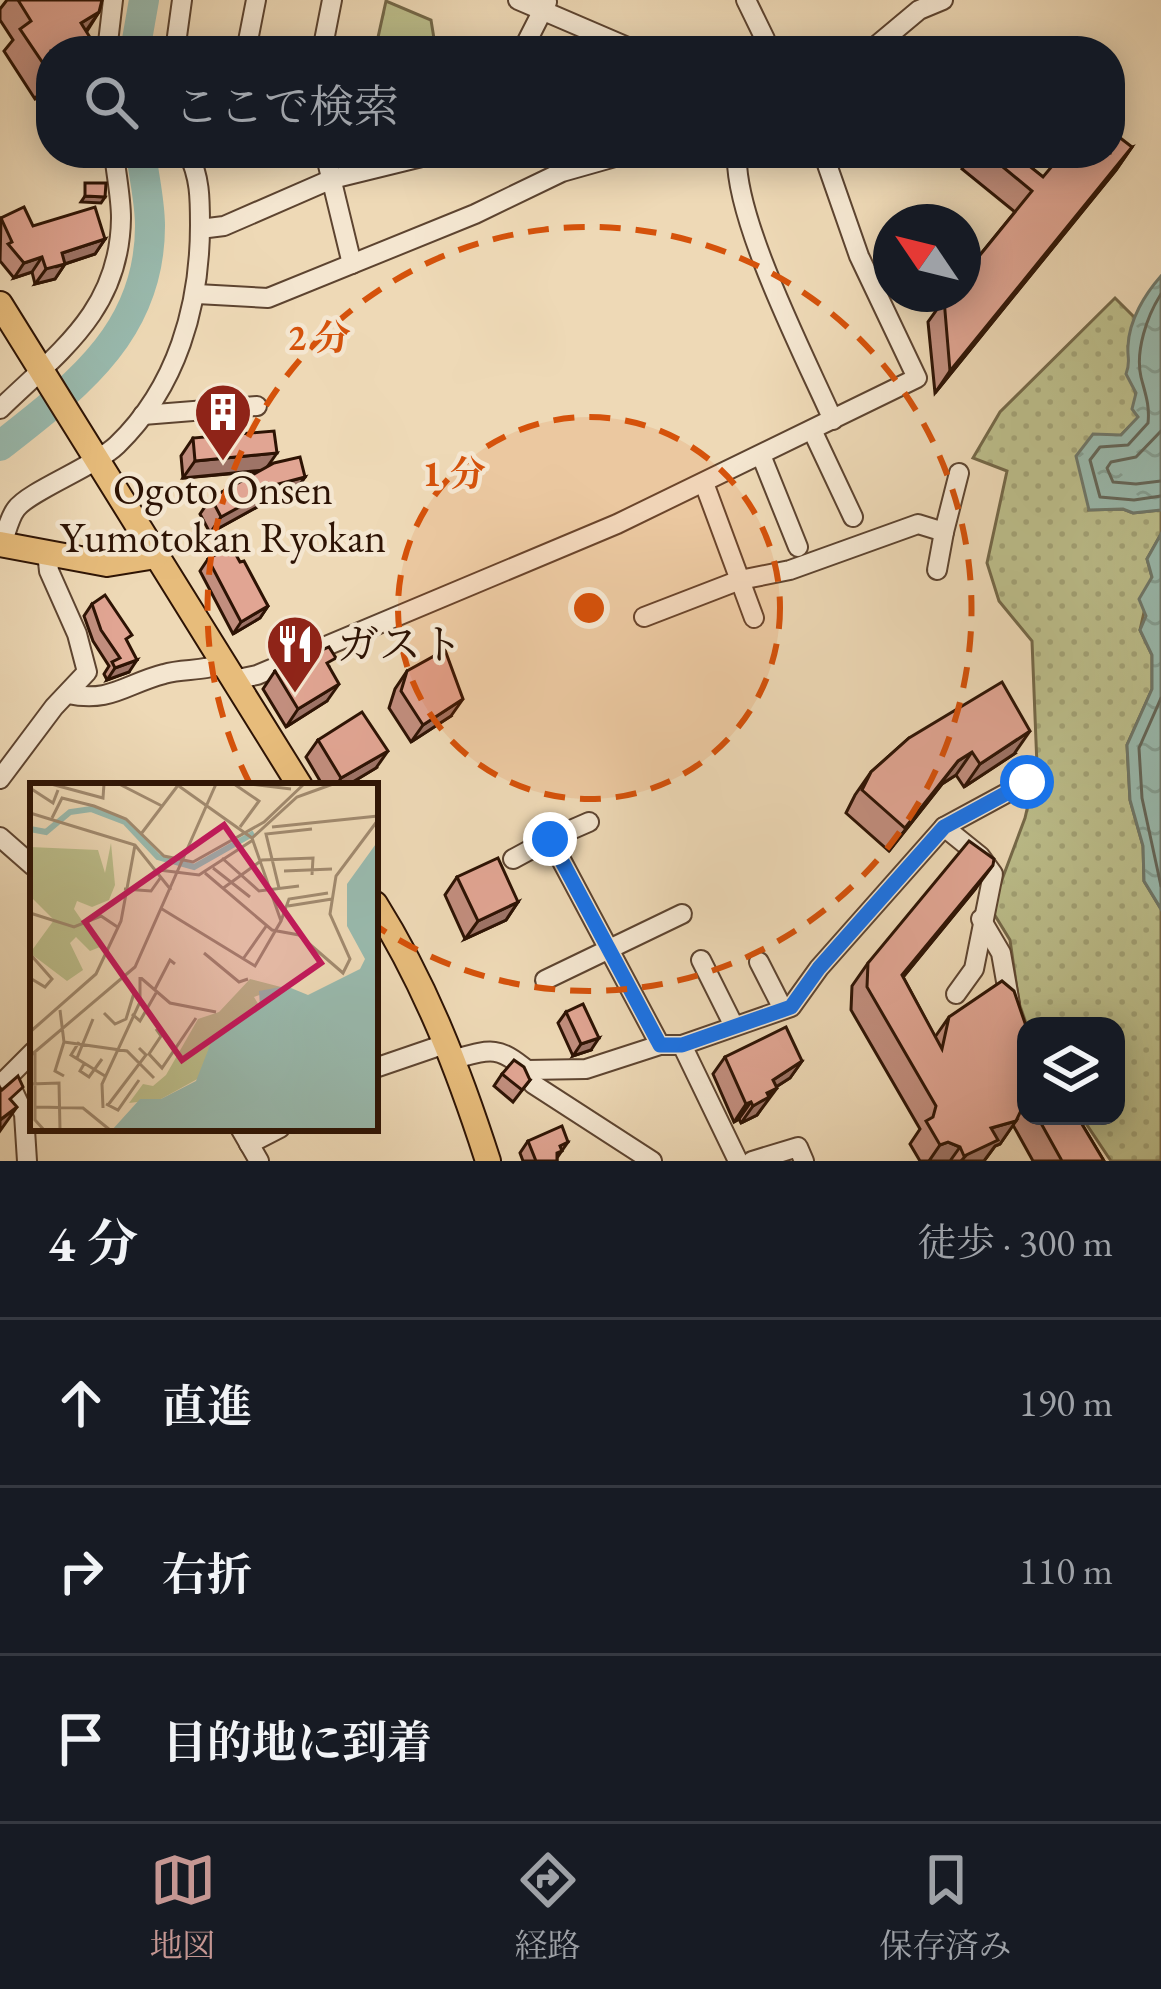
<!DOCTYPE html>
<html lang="ja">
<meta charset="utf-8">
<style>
:root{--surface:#171b24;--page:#242831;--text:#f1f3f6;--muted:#9ea1a6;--line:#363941;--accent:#c59692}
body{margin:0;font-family:"EB Garamond","Noto Serif JP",serif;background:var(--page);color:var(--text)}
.controls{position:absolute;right:36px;bottom:36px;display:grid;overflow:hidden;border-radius:24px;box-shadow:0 6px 30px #0003}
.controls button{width:108px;height:108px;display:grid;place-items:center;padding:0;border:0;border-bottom:3px solid var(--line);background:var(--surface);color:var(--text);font:60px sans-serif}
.compass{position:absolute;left:873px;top:204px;width:108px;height:108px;border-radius:50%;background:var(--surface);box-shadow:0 6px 30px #0003;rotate:305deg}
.stop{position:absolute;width:36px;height:36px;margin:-27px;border:9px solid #1a73e8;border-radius:50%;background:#fff}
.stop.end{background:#1a73e8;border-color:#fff;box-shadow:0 3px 12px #0008}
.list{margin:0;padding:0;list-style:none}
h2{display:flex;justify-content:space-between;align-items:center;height:156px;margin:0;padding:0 48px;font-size:51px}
h2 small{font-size:39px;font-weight:400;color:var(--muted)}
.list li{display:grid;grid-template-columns:78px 1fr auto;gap:36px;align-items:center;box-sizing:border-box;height:168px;padding:0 48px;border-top:3px solid var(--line)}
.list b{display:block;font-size:45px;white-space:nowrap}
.list em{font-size:39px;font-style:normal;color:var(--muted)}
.icon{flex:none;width:66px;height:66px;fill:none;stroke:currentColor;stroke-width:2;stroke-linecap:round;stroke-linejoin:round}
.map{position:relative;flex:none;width:1161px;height:1161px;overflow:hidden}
.search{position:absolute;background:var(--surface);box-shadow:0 6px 30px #0003;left:36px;right:36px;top:36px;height:132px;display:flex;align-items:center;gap:30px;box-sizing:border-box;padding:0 42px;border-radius:48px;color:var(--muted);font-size:45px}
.sheet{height:660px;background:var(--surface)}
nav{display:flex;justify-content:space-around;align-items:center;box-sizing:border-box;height:168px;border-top:3px solid var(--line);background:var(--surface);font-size:33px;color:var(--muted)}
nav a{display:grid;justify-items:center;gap:6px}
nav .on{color:var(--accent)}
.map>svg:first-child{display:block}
.grass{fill:url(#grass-dots);stroke:#746848;stroke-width:3}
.park{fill:url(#park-tufts);stroke:#746848;stroke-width:3}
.water{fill:url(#water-ripples);stroke:#6e776a;stroke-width:3}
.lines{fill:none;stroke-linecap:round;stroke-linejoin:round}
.shore{stroke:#636659;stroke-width:3}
.river{stroke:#99baae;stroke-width:30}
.minor-casing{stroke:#5d4430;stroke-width:22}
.major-casing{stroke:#2d1304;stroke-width:28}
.minor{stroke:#f4e6d0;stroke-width:18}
.major{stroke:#e7bc7b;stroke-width:24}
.wall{fill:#c28e7e;stroke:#2d1304;stroke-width:3}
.shaded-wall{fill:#9e7467;stroke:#2d1304;stroke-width:3}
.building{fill:#e1a593;stroke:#2d1304;stroke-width:3}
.route{stroke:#1a73e8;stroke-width:15}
.ring{fill:none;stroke:#d5520b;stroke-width:6;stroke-dasharray:21 15}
.labels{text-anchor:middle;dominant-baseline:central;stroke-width:9;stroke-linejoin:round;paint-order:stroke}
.poi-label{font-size:42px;fill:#2d1304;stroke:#f4e6d0}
.inset-river{fill:none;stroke:#99baae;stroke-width:6}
.inset-road{fill:none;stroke:#a18a6f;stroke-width:3}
.view{fill:#c2185b;fill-opacity:0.15;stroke:#c2185b;stroke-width:6}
.inset-edge{fill:none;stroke:#2d1304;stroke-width:6}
.centre{fill:#d5520b;stroke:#f4e6d0;stroke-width:6}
.ring-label{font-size:36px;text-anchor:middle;font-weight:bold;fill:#d5520b;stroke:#f4e6d0;stroke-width:9;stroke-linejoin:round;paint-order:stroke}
</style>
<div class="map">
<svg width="1161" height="1161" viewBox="0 0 1161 1161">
<defs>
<pattern id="grass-dots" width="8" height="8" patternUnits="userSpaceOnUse" patternTransform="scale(3)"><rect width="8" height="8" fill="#bcbe8b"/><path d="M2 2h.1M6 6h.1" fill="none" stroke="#a2a276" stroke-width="1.8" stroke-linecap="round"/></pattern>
<pattern id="park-tufts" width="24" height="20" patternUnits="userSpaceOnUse" patternTransform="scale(3)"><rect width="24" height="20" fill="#bcbe8b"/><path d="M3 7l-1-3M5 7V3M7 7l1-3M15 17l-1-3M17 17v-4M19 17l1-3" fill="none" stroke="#a2a276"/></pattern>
<pattern id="water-ripples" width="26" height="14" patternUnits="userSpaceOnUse" patternTransform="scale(3)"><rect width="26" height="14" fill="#99baae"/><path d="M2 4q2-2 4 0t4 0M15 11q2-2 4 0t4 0" fill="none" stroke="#849f94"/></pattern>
</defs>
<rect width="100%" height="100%" fill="#eed9b6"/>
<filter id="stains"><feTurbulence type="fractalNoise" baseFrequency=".00167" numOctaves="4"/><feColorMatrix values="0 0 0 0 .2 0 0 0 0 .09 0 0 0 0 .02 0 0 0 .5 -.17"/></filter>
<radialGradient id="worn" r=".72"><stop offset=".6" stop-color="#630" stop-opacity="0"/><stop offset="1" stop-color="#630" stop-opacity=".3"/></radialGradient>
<path class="grass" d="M1115,298l21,21 -8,27 11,71 -18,18 -32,75 34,-1 10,4 28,-3v24l-14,25 5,18 -12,53 12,25v34l-25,56 3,55 13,46 1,35 17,28v252h-50l-30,-45h35v-90h-89l-8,-23 -9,-63 -19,-31 34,-91 12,-52 -5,-125 -33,-40 -12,-38 20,-92 -34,-13 27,-46z"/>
<path class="park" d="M386,1l45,19 5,31h-61z"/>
<g class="water">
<path d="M1161,276v234l-28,3 -10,-4 -34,1 -13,-54 17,-22 28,1 17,-18 -6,-8 4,-16 -10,-19c5,-12 1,-16 2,-28 1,-26 17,-52 33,-70z"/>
<path d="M1161,534v375l-17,-28 -1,-35 -13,-46 -3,-55 25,-56v-34l-12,-25 6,-14 -7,-17 13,-22 -5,-18z"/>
</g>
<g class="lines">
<g class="shore">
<path d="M1161,294c-14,22 -26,57 -20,83 4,16 9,28 7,46l-20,22 -28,2 -10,13 10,37 34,3 27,-4"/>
<path d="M1161,431l-25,26 -25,5 -4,6 6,14 23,2 25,-3"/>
<path d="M1161,698l-22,50 3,50 19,88"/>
</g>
<g class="river">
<path d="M135,51l9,-51"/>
<path d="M0,446c75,-59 150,-113 150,-220 0,-24 -6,-49 -9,-73"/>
</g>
<defs>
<g id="minor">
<path d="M518,0l119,51"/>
<path d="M746,0l19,39 1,12"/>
<path d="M107,51l6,-51"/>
<path d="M175,51l7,-51"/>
<path d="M246,51l10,-51"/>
<path d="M322,51l10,-51"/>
<path d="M522,51l25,-49"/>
<path d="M870,51l49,-41 24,-10"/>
<path d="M325,153l27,111"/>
<path d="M737,153c-4,64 68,204 96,267"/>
<path d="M200,229l24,-3 108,-47 106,-26"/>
<path d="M197,294l71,4 207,-84 87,-42 53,-15 113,-4"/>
<path d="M0,409c60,-58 120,-99 121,-191 0,-21 -5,-44 -7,-65"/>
<path d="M143,415l114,-9"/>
<path d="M812,430l41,87"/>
<path d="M761,455l37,92"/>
<path d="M704,483l50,135"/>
<path d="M2,544c4,-10 7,-26 14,-35 13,-18 78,-42 101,-64 60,-58 83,-139 83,-220 0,-27 0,-48 -12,-72"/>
<path d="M937,570l7,-38"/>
<path d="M644,617l96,-37 50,-10 128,-46 26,8 15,-59"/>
<path d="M233,680l24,-5 360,-151 300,-146 -58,-122 -36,-103"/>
<path d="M68,694c43,9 57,-10 96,-20 20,-6 40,-2 59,-11"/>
<path d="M0,779l54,-72 33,-35 -10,-38 -28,-63 -2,-19"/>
<path d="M589,822l-39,17 110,206"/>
<path d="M944,827l36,29 13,18 -19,95 -18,25"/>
<path d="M0,837l33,29"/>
<path d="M513,859l37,-20"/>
<path d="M981,919l20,34 9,51"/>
<path d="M701,960l33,66"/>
<path d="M759,962l24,47"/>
<path d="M545,980l137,-66"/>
<path d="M682,1045l56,116"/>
<path d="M455,1059c36,-10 43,-13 72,11l59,-1 74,-24h22l109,-38 28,-39 125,-141 83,-45"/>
<path d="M375,1068l73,-25"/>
<path d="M527,1070l6,14 119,77"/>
<path d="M240,1128l19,33"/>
<path d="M249,1144l31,-16"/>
<path d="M27,1161l-3,-47 -17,-36 26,-26"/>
<path d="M752,1161l46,-14 6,14"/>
</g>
<g id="major">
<path d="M0,304l300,482"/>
<path d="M0,544l107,20 49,-8"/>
<path d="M375,904c51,81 84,167 113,257"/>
</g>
</defs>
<use href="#minor" class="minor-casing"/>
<use href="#major" class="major-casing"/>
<use href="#minor" class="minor"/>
<use href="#major" class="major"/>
</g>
<g class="wall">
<path d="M7,0h95l-3,12 -48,77 -16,10 -31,-48 9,-11 -13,-20v-11z"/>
<path d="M1132,147l-16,23 -181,223 -7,-71 20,-28 67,-82 -53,-43 11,-16h40l30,24z"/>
<path d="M1,218l32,8 72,13 -10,15 -30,10 -10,15 -20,5 -3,-12 -18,6 -14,-17z"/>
<path d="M193,438l74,29 38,10 -11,16 -32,8 -3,5 -49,27 -10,-19 11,-16 50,-27 -78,7 -2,-22z"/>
<path d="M208,559l32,3 28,44 -8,12 -27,16 -33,-63z"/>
<path d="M92,604l35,38 2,30 -22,8 -3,-6 5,-8 -16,-25 -9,-25z"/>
<path d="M329,667l-2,34 -41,26 -23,-38 12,-18z"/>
<path d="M407,671l44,45 -40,26 -22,-34 6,-19z"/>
<path d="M909,738l105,16 -50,33 -8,-12 -14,9 -53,67 -43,-38 9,-18 16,-23z"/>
<path d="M318,740l58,28 -30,18h-23l-17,-29z"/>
<path d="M457,877l61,25 -12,18 -41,19 -20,-44z"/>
<path d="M976,888l-73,89 32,60 14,-20 77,9v90h51l27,45h-71l-20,-36 -13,19 -5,2 -11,15h-64l-10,-17 10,-15 -69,-119 1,-24 16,-23z"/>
<path d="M566,1012l25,38 -18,6 -15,-33z"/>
<path d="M725,1057l77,4 -12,17 -14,9 -19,28 -16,8 -2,-4 -5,3 -21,-48z"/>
<path d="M502,1074l28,6 -17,22 -19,-16z"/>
<path d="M528,1141l40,1 -11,16v3h-34l-3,-8z"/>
</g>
<g class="shaded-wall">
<path d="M99,12l-16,23 -2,-12z"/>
<path d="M51,77v12l-16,10z"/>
<path d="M1132,147l-16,23 -181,223 15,-22z"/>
<path d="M85,196l20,1 -4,6 -20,-1z"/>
<path d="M105,239l-10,15 -40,13 10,-3 -10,15 -20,5 11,-15 16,-16z"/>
<path d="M42,257l-10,15 -18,6 10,-15z"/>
<path d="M277,453l-12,17 -82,8 12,-17z"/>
<path d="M305,477l-11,16 -32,8 -3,5 -49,27 11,-16 46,-30z"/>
<path d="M268,606l-8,12 -27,16 8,-12z"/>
<path d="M137,660l-8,12 -22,8 8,-12z"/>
<path d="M339,684l-12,17 -41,26 12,-18z"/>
<path d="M463,699l-12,17 -40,26 12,-17z"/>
<path d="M1030,731l-16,23 -50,33 16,-23z"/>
<path d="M388,751l-12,17 -30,18h-10l5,-8z"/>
<path d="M972,752l-16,23 -14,9 -53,67 69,-90z"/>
<path d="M993,865l-17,23 -90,110 16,-23z"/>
<path d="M518,902l-12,18 -41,19 13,-18z"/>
<path d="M599,1038l-8,12 -18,6 8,-12z"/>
<path d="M802,1061l-12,17 -30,19 13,-17z"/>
<path d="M777,1088l-20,27 -16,8 12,-17z"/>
<path d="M751,1102l-12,17 -5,3 12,-18z"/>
<path d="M17,1107l-17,24v-11z"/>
<path d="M1016,1121l-16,23 -5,2 -11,15h-23l30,-33z"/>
<path d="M948,1142l12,5 -10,14h-21l11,-16z"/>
</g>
<g class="building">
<path d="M18,0h84l-3,12 -18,11 15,24 -6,4h-39v24l-31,-46 11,-8z"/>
<path d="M1110,130l22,17 -182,224 -6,-72 4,-5h15v-18l69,-85 -46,-38h27l30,24 20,-24h47z"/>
<path d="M85,183h21l-1,14 -20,-1z"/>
<path d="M24,207l9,19 62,-19 10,32 -43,14 3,11 -19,5 -4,-12 -18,6 -16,-19 4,-2 -11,-24z"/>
<path d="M274,431l3,22 -82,8 -2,-23z"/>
<path d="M300,457l5,20 -38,10 2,4 -48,26 -10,-19 63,-35z"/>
<path d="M231,546l9,16 4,-1 24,45 -27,16 -33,-63z"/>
<path d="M105,595l27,40 -6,4 11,21 -22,8 -3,-6 8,-4 -19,-28 -9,-26z"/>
<path d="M329,647l7,11 -9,5 12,21 -41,25 -23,-38z"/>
<path d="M445,650l18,49 -40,26 -22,-34 6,-20z"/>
<path d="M1002,682l28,49 -50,33 -8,-12 -14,9 -53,67 -43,-38 9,-18 38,-34z"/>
<path d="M362,712l26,39 -47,27 -23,-38z"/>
<path d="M969,841l25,18 -1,6 -91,110 40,74 7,-32 53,-36 12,10 12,35v74l-10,21 -25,7 7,12 -34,16 -4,-9 -12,-5 -8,3 -14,-24 7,-4 3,-11 -69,-119 1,-24z"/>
<path d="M498,858l20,44 -40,19 -21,-44z"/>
<path d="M583,1004l16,34 -18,6 -15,-32z"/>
<path d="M786,1027l16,34 -29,19 4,8 -10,5 2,4 -16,9 -2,-4 -5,2 -21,-47z"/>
<path d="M514,1060l10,7 6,13 -8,10 -20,-16z"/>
<path d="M18,1076l5,11 -13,12 7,8 -17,13v-32l2,2z"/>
<path d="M1037,1116h40l27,45h-42z"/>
<path d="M562,1126l6,16 -8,4 2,5 -5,2v8h-21l-8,-20z"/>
</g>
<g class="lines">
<path class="route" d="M550,839l110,206h22l109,-38 28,-39 125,-141 83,-45"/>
</g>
<circle cx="589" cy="608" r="191" fill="#d5520b" fill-opacity=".12"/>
<g class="ring">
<circle cx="589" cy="608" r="191"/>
<path d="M250 784A382 382 0 1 1 375 925"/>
</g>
<defs>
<symbol id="building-pin" viewBox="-11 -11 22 30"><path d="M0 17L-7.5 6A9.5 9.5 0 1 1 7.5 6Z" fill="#8f2418" stroke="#f4e6d0"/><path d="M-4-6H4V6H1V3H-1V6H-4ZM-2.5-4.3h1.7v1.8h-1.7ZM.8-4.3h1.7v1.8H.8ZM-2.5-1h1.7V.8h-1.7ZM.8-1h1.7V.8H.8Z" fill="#fff"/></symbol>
<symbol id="restaurant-pin" viewBox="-11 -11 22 30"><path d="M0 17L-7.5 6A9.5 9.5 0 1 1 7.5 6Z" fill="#8f2418" stroke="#f4e6d0"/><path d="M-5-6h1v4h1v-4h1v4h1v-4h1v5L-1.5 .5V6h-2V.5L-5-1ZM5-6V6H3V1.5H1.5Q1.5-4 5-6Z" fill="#fff"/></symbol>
</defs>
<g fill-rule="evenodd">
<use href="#building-pin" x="190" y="379" width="66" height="90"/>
<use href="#restaurant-pin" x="262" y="611" width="66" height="90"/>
</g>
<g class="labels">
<g class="poi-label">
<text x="223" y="489">Ogoto Onsen<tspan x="223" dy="48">Yumotokan Ryokan</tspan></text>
<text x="337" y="644" text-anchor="start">ガスト</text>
</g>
</g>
<g transform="translate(30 783)">
<rect width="348" height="348" fill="#eed9b6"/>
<path d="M220,196l31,8 -27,10 6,10 -46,28 -13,42 -40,22 -32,4 14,-19 10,2 13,-11 32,-56 21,-7z" fill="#bcbe8b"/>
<path d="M81,60l4,42 -6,15 -17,7 -15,-6 -3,8 26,38 -10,4 -14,-14 -6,6 13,27 -16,11 -37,-28 24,-33 -24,-24v-49l68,3 7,23z" fill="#bcbe8b"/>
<path d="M348,58v289h-266l28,-31h21l35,-18 18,-46 46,-28 -1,-16 27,-5 22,9 52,-26 5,-10 -18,-33v-42z" fill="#99baae"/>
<path class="inset-river" d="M0,46l16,3 24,-20 21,-3 34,13 33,35 36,10 60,-34"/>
<path class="inset-road" d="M21,1l52,14 1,-14M89,1l43,22M204,1l25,17 -19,26M219,1l42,5M0,5l23,15 5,-13M0,30l105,32 36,45M22,35l10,-20 32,8 32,13 38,37 29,6 71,-40 40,-38M242,44l106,-11M111,51l38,-50M222,55l45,-41 36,-13M192,75l37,33 40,-5M183,85l37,29M129,87l40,5 54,-35M254,88l48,-2M175,90l67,57 27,5 44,38 7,-14 -20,-45 6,-38 42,-56M249,105l-13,-54 46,-5M94,106l27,2 10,-14M192,106l40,-29 51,-2 -1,17M258,123l44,-7M132,126l93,57 26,-45 -29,-83 -76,-54M0,130l44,14 27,-11 18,12M251,138l8,-22 39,-6M174,170l35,29 9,-3M0,171l22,25 -7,8 -15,-9M213,176l24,-34M111,195l29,25 46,9M124,208l16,-31 5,4M30,227l4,32 -9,29 9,5M74,230l11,11 11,-5 8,-26M102,231l8,7 16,-28M126,246l5,7 -12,18 13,14 34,-50M0,249l66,-58 25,-53 14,-76M34,259l63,9 27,27M49,259l-8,13 34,21M5,269v68l9,10M0,273l105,-89 81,-183M47,275l16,-39M54,281l-4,7 9,6 13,-18M0,301l29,-1 1,47M76,321l12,6 21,-30M78,322l38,-50 -7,-7M6,324l47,1 27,22M73,325l-1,-24 38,-82v-25"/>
<path class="view" d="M194,42l97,138 -139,97 -97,-138z"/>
<rect width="348" height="348" class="inset-edge"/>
</g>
<circle cx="589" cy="608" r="18" class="centre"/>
<g class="ring-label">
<text x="319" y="350">2 分</text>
<text x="454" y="486">1 分</text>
</g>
<rect width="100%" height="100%" filter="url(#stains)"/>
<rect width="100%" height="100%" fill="url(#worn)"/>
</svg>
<div class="controls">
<button><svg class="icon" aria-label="layers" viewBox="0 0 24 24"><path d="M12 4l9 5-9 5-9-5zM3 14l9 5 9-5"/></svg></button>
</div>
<svg class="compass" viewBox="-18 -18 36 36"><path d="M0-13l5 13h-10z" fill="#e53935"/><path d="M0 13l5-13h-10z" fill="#9ea1a6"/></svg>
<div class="stop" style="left:1027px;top:782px"></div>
<div class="stop end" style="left:550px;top:839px"></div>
<div class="search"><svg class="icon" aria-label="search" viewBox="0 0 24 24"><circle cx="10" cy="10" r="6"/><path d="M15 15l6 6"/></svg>ここで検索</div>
</div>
<section class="sheet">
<h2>4 分<small>徒歩 · 300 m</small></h2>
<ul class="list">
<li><svg class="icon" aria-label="ahead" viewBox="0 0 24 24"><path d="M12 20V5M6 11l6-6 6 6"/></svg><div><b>直進</b></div><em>190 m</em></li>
<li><svg class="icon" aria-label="right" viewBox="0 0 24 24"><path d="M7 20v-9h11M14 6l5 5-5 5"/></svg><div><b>右折</b></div><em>110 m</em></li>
<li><svg class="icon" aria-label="arrive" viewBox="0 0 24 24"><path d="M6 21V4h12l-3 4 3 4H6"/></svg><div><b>目的地に到着</b></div></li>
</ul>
</section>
<nav>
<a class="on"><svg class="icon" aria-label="map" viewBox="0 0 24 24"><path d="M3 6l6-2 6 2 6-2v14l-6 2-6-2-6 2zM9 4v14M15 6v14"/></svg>地図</a>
<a><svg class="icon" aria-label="directions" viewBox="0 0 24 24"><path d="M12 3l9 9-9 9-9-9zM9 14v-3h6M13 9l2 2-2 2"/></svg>経路</a>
<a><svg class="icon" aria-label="saved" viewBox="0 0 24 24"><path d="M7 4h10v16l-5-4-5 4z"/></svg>保存済み</a>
</nav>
